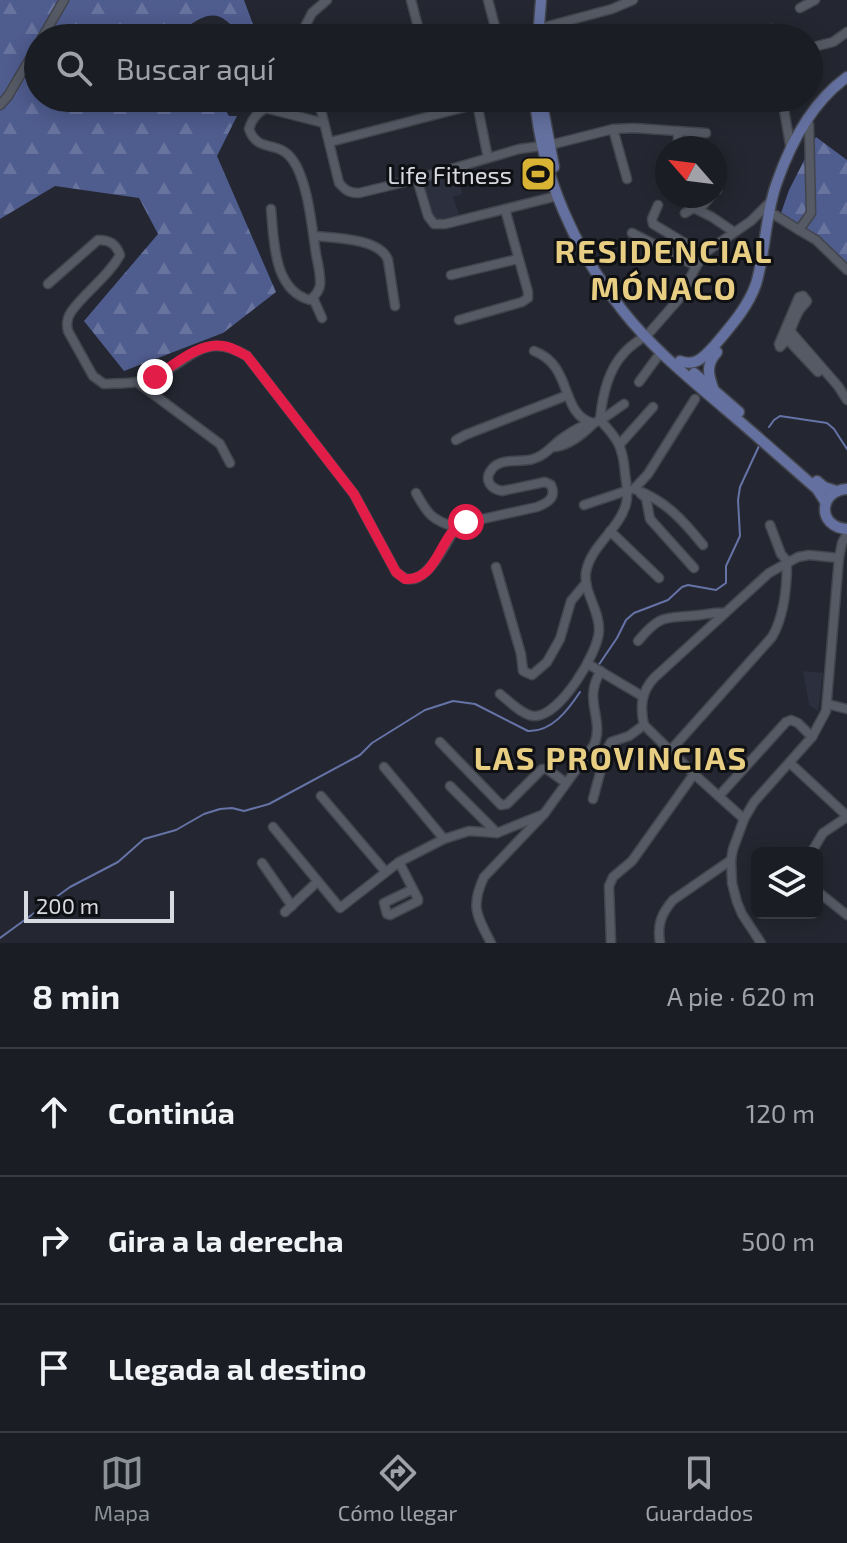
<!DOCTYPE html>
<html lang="es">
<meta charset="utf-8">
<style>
:root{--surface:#1b1d25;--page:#282a32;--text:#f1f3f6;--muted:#a0a2a7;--line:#393b42;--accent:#8c9099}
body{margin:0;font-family:"Exo 2",sans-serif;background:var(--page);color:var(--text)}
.controls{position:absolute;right:24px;bottom:24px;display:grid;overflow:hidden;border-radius:12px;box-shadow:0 4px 20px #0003}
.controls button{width:72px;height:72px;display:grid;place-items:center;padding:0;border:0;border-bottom:2px solid var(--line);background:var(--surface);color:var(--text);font:40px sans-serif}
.compass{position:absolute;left:655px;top:136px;width:72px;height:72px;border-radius:50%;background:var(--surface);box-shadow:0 4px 20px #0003;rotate:298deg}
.scale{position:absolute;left:24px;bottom:20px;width:150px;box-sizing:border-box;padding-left:8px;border:4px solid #d8dae1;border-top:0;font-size:22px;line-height:28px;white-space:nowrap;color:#d8dae1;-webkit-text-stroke:6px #0f1014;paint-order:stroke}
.stop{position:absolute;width:24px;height:24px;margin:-18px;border:6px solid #e11d48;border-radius:50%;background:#fff}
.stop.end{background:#e11d48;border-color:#fff;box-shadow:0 2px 8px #0008}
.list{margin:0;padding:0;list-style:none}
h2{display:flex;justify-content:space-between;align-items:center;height:104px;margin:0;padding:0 32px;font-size:34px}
h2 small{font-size:26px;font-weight:400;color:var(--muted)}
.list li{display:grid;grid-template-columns:52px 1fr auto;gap:24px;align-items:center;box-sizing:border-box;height:128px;padding:0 32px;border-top:2px solid var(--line)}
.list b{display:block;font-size:30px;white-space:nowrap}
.list em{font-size:26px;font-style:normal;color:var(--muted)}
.icon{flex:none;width:44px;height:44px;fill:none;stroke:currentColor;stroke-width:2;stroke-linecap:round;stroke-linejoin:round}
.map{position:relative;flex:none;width:847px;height:943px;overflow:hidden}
.search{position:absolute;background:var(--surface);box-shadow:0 4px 20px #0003;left:24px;right:24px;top:24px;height:88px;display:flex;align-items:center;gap:20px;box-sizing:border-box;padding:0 28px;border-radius:44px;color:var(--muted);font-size:30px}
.sheet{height:488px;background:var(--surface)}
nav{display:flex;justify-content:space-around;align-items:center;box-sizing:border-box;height:112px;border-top:2px solid var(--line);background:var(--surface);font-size:22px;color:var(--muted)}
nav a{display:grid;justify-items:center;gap:4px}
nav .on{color:var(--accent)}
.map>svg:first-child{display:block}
.built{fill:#2b2f3e}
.forest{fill:url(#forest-firs)}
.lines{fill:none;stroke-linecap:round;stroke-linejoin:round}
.stream{stroke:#6573a7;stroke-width:2}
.minor-casing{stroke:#42454c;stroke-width:11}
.major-casing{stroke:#42454c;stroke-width:13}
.minor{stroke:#565a65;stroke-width:8}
.major{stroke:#64709f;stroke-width:10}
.route{stroke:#e11d48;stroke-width:10}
.labels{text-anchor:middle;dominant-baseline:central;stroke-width:6;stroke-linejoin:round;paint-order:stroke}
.poi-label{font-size:24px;fill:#d8dae1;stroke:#0f1014;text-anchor:end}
.district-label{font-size:32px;font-weight:bold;letter-spacing:2px;fill:#e8ce82;stroke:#0f1014}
</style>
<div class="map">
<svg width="847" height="943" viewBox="0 0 847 943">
<defs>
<pattern id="forest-firs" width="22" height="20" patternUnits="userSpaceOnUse" patternTransform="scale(2)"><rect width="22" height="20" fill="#4f5c8e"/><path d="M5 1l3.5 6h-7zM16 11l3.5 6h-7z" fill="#68739e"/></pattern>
</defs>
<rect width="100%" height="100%" fill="#242731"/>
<g class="built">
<path d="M457,171l5,23 -9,3 7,21 -24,4 -6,-7 -9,-35z"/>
<path d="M803,671l20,2 -5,38 -9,-6z"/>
</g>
<g class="forest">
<path d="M0,0h244l10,27 -6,11h-6c-22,-30 -33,-28 -62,-6l4,6h-146v60h180l11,18h8l-20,40 59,136 -53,41 -99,38 -40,-50 74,-87 -19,-36 -84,-12 -55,33z"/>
<path d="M816,137l31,23v104l-25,-22 -42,-26 9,-26z"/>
</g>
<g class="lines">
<g class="stream">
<path d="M769,427l5,-7 6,-4 47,7 7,6 13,20"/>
<path d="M598,666l19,-28 9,-18 8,-7 34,-13 14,-13 6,-2 28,5 10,-7v-17l14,-30 -2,-36 2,-13 19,-41"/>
<path d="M0,938l70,-51 48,-25 26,-23 32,-9 28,-16 16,-5 12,-1 12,3 25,-7 91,-49 12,-12 53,-33 28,-9 22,3 53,27c24,1 40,-21 52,-39"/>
</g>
<defs>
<g id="minor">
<path d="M411,0l10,38"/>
<path d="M488,0l10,38"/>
<path d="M800,8l15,-8"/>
<path d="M537,29l75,-20 21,-9"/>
<path d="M42,38l22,-38"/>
<path d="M299,38l13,-25 15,-13"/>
<path d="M507,38l25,-7"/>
<path d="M759,38l6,-6 6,-3 7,4 1,5"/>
<path d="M813,47l20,-5 14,-10"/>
<path d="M318,98l21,85c6,7 10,10 20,10l58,-14 102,-30 23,-3"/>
<path d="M476,98l12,60"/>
<path d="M782,98l9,52"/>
<path d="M0,105l8,-9 30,-51"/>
<path d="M265,108l59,15"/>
<path d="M809,124l2,89 -12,17 17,10 31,30"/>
<path d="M613,129l14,50"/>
<path d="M330,142l147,-38"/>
<path d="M550,145l63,-16 21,-1 72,5"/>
<path d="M678,148v-17"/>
<path d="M417,179l11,37 6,8h11l112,-28"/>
<path d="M715,191l2,-1"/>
<path d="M658,205l-6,14 1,5 50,30"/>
<path d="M271,209c3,31 2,81 39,91 5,-4 9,-8 10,-15 1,-10 -2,-21 -4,-31 -4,-26 -8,-74 -24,-95 -15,-20 -34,-5 -43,-30 6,-23 28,-25 48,-31"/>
<path d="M699,210l12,-14"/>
<path d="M685,213l9,-5 18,9 22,15"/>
<path d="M775,215l24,15"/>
<path d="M632,233l64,33"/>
<path d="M314,236c20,2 66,2 74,24l7,46"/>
<path d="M451,275l67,-16"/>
<path d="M48,284l50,-44c12,0 18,4 22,15 -12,22 -34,36 -49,57 -4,6 -5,11 -3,19l25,45 11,8c16,-1 35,0 50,-7 37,-16 49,-47 93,-21l107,138 42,78c2,2 8,6 11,7 21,4 40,-38 49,-52l4,-3 77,-17c10,-4 20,-9 14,-22l-6,-3 -43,9c-11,-2 -19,-11 -10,-22 9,-12 29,-6 41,-10 14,-4 20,-15 31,-22 6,-4 14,-10 22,-12 9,-3 3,1 12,-4 9,-4 17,-11 26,-17"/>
<path d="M313,298l9,20"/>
<path d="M459,320l63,-18 6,-4v-6l-23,-83"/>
<path d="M650,332l28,-32 25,-46 48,-33 21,-21"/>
<path d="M791,332l47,54 9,14"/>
<path d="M787,339l31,33"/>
<path d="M779,344l20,-47 4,-1"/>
<path d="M780,347c11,-9 11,-23 19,-36 0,-1 7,-8 8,-10l-4,-5"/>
<path d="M534,351c40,15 25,63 59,72"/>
<path d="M137,382l83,62 10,19"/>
<path d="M639,382l22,-30"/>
<path d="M695,399l-47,75 -14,15c31,11 49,31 69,56"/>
<path d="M456,440l9,-5 103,-40"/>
<path d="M620,444l33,-37"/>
<path d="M555,447c14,-2 28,-13 38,-23"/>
<path d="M416,493c11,20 16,28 40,34"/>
<path d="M641,494l5,4 4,21 44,49"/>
<path d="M584,505l45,-15"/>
<path d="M610,531l49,47"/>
<path d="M496,567l25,87 2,17 9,4 15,-13 13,-23 11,-38 15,-18"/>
<path d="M638,641c24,-29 28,-22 62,-26 8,-1 16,-3 25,-2"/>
<path d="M588,664l54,32"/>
<path d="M500,694c9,7 24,23 36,22 25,-2 62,-63 63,-85 1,-21 -16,-39 -13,-59 5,-27 33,-42 40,-68 3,-11 0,-20 -1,-31 -2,-26 -7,-34 -25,-53 2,-22 8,-50 24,-67 6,-7 14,-12 21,-17"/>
<path d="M827,704l20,5"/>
<path d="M440,742l61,63 6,-1 35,-35h5l19,14"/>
<path d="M670,751l102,-114c13,-22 15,-51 15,-76l-6,-7 -11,-29"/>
<path d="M790,763l57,53"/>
<path d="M384,767l60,72"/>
<path d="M450,786l47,47"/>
<path d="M321,796l64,75"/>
<path d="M719,796l67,-74 5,-2 7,3 14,14"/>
<path d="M593,799l13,-48 5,-9 18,-6 15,-11"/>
<path d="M744,819l-50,-45 -50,-49c-4,-18 -3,-33 10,-47l115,-105 29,-16 11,-2 30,3"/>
<path d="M273,827l67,81 59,-46 45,-23 25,-8 28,2 47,-19"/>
<path d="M811,853l12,-20 24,-16"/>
<path d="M399,862l19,37v2l-28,14 -3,-1 -3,-11 29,-14"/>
<path d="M262,863l30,43"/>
<path d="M817,891l30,24"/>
<path d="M285,912l32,-30"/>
<path d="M491,943c-14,-27 -21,-36 -7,-66l60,-63 50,-69c11,-26 -12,-45 7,-74"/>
<path d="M611,943l-2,-57 4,-9 19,-16 62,-87"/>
<path d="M660,943c-3,-18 1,-29 13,-43l58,-40"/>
<path d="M761,943l-19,-29 -5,-12 -5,-19 -1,-23 2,-11 11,-30 10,-17 58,-65 14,-26 13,-153 3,-15 5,-9"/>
</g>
<g id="major">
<path d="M538,38l3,-38"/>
<path d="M535,98c6,77 40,152 88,213 28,36 66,67 101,97 32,27 62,54 93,81l9,14"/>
<path d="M541,98l13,69"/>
<path d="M680,361c16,6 25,-5 35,-16 16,-19 33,-38 41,-61 10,-33 9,-70 21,-102 14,-40 35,-80 70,-105"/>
<path d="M694,373l45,39"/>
<path d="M713,388c-5,-14 -7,-24 4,-36"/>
<path d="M817,481l7,6 12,4"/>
<path d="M847,489c-29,2 -30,38 0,40"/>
</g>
</defs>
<use href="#minor" class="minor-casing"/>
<use href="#major" class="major-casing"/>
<use href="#minor" class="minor"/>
<use href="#major" class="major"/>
</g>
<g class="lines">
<path class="route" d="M155,377c19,-12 44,-35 68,-31 9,1 16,6 24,10l107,138 42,78 9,7c35,2 34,-48 61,-57"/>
</g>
<defs>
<symbol id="stadium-square" viewBox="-11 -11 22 22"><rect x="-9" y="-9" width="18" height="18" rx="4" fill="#d9b334" stroke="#0f1014"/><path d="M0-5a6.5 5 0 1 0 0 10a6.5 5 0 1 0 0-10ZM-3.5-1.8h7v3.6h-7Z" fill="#111"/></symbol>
</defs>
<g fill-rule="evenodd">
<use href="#stadium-square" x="518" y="154" width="40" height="40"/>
</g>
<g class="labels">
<g class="poi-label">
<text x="512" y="174">Life Fitness</text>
</g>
<g class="district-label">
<text x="664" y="250">RESIDENCIAL<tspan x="664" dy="37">MÓNACO</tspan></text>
<text x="611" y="757">LAS PROVINCIAS</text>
</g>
</g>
</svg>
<div class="controls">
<button><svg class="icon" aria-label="layers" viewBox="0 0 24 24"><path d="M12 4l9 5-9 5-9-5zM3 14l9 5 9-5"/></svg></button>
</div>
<svg class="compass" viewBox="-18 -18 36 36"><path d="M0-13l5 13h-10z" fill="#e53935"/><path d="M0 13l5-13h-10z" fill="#a0a2a7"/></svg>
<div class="scale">200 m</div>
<div class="stop" style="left:466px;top:522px"></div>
<div class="stop end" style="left:155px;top:377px"></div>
<div class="search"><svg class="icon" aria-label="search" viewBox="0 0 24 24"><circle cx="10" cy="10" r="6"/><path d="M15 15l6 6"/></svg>Buscar aquí</div>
</div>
<section class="sheet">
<h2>8 min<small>A pie · 620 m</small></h2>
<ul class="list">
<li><svg class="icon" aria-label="ahead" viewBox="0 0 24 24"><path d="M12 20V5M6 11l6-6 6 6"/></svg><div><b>Continúa</b></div><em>120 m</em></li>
<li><svg class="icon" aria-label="right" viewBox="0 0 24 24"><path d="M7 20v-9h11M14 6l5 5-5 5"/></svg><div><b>Gira a la derecha</b></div><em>500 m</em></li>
<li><svg class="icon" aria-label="arrive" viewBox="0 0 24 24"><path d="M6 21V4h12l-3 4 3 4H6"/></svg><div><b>Llegada al destino</b></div></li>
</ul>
</section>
<nav>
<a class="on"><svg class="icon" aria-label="map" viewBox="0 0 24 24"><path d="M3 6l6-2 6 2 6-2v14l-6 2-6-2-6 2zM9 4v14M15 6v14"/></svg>Mapa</a>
<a><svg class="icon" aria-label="directions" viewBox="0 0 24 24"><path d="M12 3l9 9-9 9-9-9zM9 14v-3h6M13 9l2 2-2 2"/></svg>Cómo llegar</a>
<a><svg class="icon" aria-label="saved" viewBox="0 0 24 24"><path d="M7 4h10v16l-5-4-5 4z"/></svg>Guardados</a>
</nav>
